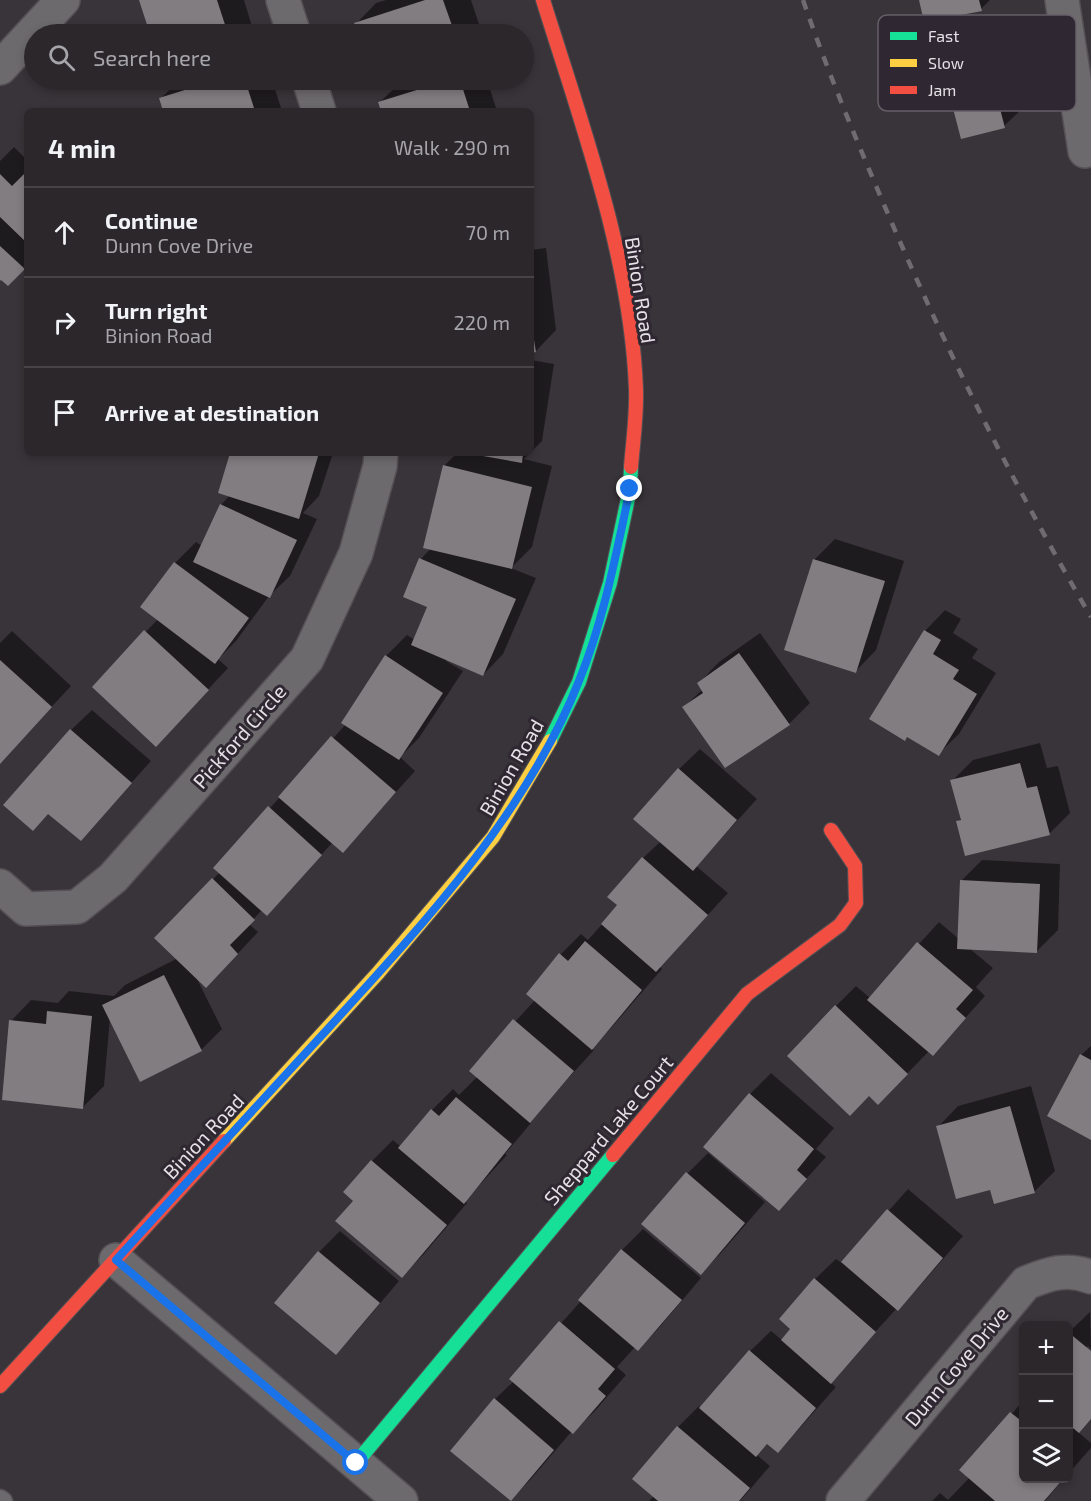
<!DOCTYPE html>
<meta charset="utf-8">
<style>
:root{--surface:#2b272b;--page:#373337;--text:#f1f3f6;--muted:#a6a5a9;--line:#474447}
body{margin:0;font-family:"Exo 2",sans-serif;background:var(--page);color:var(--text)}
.controls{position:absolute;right:18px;bottom:18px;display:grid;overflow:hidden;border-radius:9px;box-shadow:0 3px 9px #0003}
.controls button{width:54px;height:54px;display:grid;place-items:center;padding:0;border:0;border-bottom:2px solid var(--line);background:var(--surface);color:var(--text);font:30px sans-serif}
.stop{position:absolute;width:18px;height:18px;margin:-14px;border:4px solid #1a73e8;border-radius:50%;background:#fff}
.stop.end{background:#1a73e8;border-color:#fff;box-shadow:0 2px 6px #0008}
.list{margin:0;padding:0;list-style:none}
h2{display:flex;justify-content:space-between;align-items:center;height:78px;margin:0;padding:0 24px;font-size:26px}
h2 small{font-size:20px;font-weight:400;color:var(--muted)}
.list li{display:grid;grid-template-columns:39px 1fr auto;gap:18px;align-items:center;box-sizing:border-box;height:90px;padding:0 24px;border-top:2px solid var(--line)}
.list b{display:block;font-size:22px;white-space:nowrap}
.list p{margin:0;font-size:20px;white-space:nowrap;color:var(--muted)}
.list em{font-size:20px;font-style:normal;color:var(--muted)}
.icon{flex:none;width:33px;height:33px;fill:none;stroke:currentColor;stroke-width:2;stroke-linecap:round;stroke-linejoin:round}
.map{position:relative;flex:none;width:1091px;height:1501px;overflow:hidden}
.search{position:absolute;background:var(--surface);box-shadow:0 3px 9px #0003;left:24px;top:24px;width:510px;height:66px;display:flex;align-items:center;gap:15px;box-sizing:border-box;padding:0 21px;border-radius:33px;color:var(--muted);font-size:22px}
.panel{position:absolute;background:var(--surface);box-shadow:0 3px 9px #0003;left:24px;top:108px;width:510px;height:348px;border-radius:9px}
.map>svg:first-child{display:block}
.shadow{fill:#0007}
.building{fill:#827d80}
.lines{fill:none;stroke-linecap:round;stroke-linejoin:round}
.lane-casing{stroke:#545054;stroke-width:21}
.street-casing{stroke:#545054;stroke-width:36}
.fast-casing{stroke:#545054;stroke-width:16}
.slow-casing{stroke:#545054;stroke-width:16}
.jam-casing{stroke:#545054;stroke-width:16}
.lane{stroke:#6d6a6e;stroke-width:18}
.street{stroke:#6d6a6e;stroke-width:33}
.fast{stroke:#16e098;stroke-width:14}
.slow{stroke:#ffcf43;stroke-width:14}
.jam{stroke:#f24e42;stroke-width:14}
.rail{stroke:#706b70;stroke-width:4.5;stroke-dasharray:10 10;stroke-linecap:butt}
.route{stroke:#1a73e8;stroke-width:8}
.labels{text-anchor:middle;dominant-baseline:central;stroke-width:6;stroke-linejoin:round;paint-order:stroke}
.street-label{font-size:20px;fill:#e6e0e7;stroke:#2f2731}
.key{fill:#2f2731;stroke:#665e68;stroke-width:1.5}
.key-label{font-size:16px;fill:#e6e0e7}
</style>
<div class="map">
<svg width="1091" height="1501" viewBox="0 0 1091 1501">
<rect width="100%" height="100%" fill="#393439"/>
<g class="shadow">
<path d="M141,0h103l10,33 -2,1h-101z"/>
<path d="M386,0h85l9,27 -8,7h-113l-3,-10 20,-21z"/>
<path d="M920,0h70l-9,9z"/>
<path d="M1006,31l19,75 -21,20 -53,-31 -29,-27 21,-21z"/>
<path d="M180,80h92l10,31h-118l-4,-12z"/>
<path d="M407,80h80l10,31h-114l-3,-9 21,-20z"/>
<path d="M14,147l13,13v106l-19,18 -6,-5 -2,2v-120z"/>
<path d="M546,248l10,82 -20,21h-5v-101z"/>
<path d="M531,360l23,4 -12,77 -11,11z"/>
<path d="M232,453h101l-14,43 -16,17 14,6 -27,57 -21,20 -33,45 -18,18 10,9 -52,56 -82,-37 64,-68 -16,-12 33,-44 21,-21 6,4 19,-41 9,-10z"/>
<path d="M457,453h73l-6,6 28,7 -20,81 -21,21 25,10 -33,76 -20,21 -36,-16 -1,2 17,10 -44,67 -19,19 15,14 -72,80 -10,-9 -66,72 -5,-4 -13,14 9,8 -31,33 -32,10 27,54 -21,21 -91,-32 -6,68 -21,21 -72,-86 20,-21 27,3 11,-12 45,5 11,-11 53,-27 -21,-20 63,-66 50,-64 76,-84 -3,-2 43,-66 21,-21 8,5 14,-34 -24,-10 16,-37 10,-11 13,-82z"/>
<path d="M835,539l69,22 -28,89 -20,21 -42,-111z"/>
<path d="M945,610l16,9 -8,14 25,16 -6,9 24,15 -37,61 -21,20 -13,-123z"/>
<path d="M12,631l59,55 -71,76v-119z"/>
<path d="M760,633l50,70 -21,21 -105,-17 19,-18 -4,-6 20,-21z"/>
<path d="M92,710l59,51 -70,78 -32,-27 22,-82z"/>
<path d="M1040,743l7,25 11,-2 12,47 -20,20 -83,21 -9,-33 4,-3 -10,-37 21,-21z"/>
<path d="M700,749l57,50 -61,67 32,27 -68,74 2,2 -50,58 -20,21 2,2 -65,71 2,2 -26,31 2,1 -42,46 2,2 -44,52 -21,21 -47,-75 17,-40 21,-21 8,7 31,-37 21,-21 6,6 19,-19 -7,-6 64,-70 25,-45 21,-21 7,6 31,-35 24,-47 18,-17 18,-72z"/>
<path d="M982,860l78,4 -2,66 -21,21 -68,-3 24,20 -17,19 9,9 -52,58 -4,-3 -30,31 -63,-76 20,-20 14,12 69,-76 20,17 2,-58z"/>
<path d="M1091,1046v92l-10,-83z"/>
<path d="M771,1073l63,55 -18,21 10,8 -47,52 -73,-63 44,-52z"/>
<path d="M1031,1086l24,85 -21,21 -43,-4 -53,-61 20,-21z"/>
<path d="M708,1153l57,49 -44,51 -20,20 -14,-99z"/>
<path d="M908,1189l55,47 -45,52 -21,20 -67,74 6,5 -38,43 -21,21 -9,-8 -11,12 13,11 -30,35h-91l5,-5 -20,-17 44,-52 21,-21 2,2 49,-57 21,-20 11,9 11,-11 22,-50 21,-20 6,4z"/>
<path d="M643,1229l58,49 -43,51 -20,20 -3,-2 -18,20 9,8 -32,37 -21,20 -1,-1 -41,48 -21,21 -15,-101 19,-18 -3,-2 70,-78 41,-51z"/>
<path d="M340,1231l59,50 -43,51 -20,21 -60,-50 43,-51z"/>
<path d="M1090,1312l1,37 -3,-3 -3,2 6,5v66l-13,13 13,11v5l-23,26v-141z"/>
<path d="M1024,1400v78h40l-19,23h-113l8,-8 8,7 22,-23 -8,-7z"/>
</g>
<g class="building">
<path d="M139,0h78l11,34h-78z"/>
<path d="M425,0h18l12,34h-97l-4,-11z"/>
<path d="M919,0h60l3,11 -58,11z"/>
<path d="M985,51l20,77 -44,11 -11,-42 -20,5 -9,-35z"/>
<path d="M217,80h28l10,31h-92l-4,-13z"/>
<path d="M449,80h11l10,31h-89l-3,-9z"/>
<path d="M27,171v72l-27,-26v-43l12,12z"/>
<path d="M0,246l25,23 -17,17 -7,-6 -1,1z"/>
<path d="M531,322l5,30 -5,1z"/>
<path d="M230,453h89l-20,66 -81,-26z"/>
<path d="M466,453h57l-1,10z"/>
<path d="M443,465l89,22 -20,82 -89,-21z"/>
<path d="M220,504l77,36 -27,58 -77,-36z"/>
<path d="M419,558l97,41 -33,77 -72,-31 16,-38 -24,-10z"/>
<path d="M813,559l72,22 -29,92 -72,-23z"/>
<path d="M174,562l75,56 -34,46 -75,-57z"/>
<path d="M144,630l65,60 -53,57 -64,-60z"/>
<path d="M924,630l17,10 -8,14 26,16 -6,9 24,15 -38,62 -32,-19 -2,4 -36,-22z"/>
<path d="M739,653l51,72 -65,43 -43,-61 21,-14 -6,-10z"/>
<path d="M385,655l58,38 -44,67 -58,-37z"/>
<path d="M0,660l52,47 -52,57z"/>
<path d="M70,729l62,54 -51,58 -33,-27 -15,17 -30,-26z"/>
<path d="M331,736l65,56 -53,61 -65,-56z"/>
<path d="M1020,763l7,25 10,-2 13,49 -85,21 -9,-35 5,-1 -11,-40z"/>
<path d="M678,768l59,52 -44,51 -60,-52z"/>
<path d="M268,806l54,49 -55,61 -54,-48z"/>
<path d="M642,857l66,58 -52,57 -55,-48 16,-19 -10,-8z"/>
<path d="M212,878l43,42 -25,25 8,9 -32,34 -52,-50z"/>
<path d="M960,880l80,4 -3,69 -80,-4z"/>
<path d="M585,941l57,49 -50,60 -66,-56 33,-41 9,8z"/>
<path d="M917,942l56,48 -17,19 10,9 -33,38 -66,-56z"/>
<path d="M164,975l38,76 -62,31 -38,-77z"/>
<path d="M835,1005l73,69 -30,31 -9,-9 -19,20 -63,-60z"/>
<path d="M47,1011l45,5 -9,93 -81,-9 7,-80 37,4z"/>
<path d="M513,1019l61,52 -44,52 -61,-52z"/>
<path d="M1080,1054l11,6v80l-44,-24z"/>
<path d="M749,1093l65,56 -17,21 10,9 -28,32 -76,-64z"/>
<path d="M456,1097l56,47 -48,60 -66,-56 33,-39 8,7z"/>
<path d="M1010,1106l25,87 -41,11 -4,-14 -34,9 -20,-73z"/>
<path d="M371,1160l76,65 -45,53 -67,-57 18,-20 -10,-9z"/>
<path d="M686,1172l59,51 -44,52 -60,-51z"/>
<path d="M887,1209l56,49 -45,53 -57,-49z"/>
<path d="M621,1249l61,51 -44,51 -60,-51z"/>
<path d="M318,1251l62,52 -44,52 -62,-52z"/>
<path d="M814,1278l62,54 -45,52 -50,-44 9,-11 -11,-10z"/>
<path d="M559,1321l56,48 -17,20 8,7 -33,38 -64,-55z"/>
<path d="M1068,1332l23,19v68l-12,14 -11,-9z"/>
<path d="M749,1350l67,58 -38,45 -11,-9 -11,13 -57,-49z"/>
<path d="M494,1398l60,52 -43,51 -61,-50z"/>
<path d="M1010,1412l14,11v55h40l-20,23h-49l-36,-31z"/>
<path d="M677,1426l73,62 -11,13h-81l-26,-22z"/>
</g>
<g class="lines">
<defs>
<path id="lane" d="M0,1499l3,2"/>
<g id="street">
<path d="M283,0l11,34"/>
<path d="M1062,0l23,151"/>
<path d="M0,68l63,-68"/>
<path d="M309,80l10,31"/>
<path d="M0,886l26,23 51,-2 36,-29 194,-219 49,-106 24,-87 1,-13"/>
<path d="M116,1260l285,241"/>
<path d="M843,1501l183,-218c22,-9 41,-16 65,-6"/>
</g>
<g id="fast">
<path d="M550,741l29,-59 31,-99 20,-94 1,-22"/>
<path d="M356,1463l257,-308"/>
</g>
<path id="slow" d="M224,1141l154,-168 115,-136 57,-96"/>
<g id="jam">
<path d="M543,0c39,125 88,258 93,389 1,26 -3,52 -5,78"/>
<path d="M613,1155l134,-161 93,-69 16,-22 -1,-37 -24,-36"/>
<path d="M0,1386l224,-245"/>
</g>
</defs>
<use href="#lane" class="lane-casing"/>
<use href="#street" class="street-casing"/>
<use href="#fast" class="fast-casing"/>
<use href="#slow" class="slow-casing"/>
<use href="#jam" class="jam-casing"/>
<use href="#lane" class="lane"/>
<use href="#street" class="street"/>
<use href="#fast" class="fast"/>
<use href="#slow" class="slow"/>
<use href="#jam" class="jam"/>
<path class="rail" d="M803,0c24,70 53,139 82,207 60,141 128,277 206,410"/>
</g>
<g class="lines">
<path class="route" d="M356,1463l-240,-203c69,-76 139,-152 208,-227 96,-105 202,-218 255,-352 25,-61 37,-127 51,-192"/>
</g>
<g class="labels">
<g class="street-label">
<text transform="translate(641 290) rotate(81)">Binion Road</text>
<text transform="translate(239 736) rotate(-49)">Pickford Circle</text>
<text transform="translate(511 767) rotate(-60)">Binion Road</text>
<text transform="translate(608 1130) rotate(-50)">Sheppard Lake Court</text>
<text transform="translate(203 1136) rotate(-47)">Binion Road</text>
<text transform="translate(956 1366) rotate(-50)">Dunn Cove Drive</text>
</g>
</g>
<rect x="878" y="15" width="198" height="96" rx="9" class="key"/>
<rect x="890" y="32" width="27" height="8" fill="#16e098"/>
<rect x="890" y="59" width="27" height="8" fill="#ffcf43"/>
<rect x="890" y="86" width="27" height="8" fill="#f24e42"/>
<g class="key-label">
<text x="928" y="42">Fast</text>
<text x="928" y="69">Slow</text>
<text x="928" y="96">Jam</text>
</g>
</svg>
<div class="controls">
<button>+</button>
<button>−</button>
<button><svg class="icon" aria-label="layers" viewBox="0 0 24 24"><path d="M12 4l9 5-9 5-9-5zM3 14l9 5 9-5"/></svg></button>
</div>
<div class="stop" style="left:356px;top:1463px"></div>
<div class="stop end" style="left:630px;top:489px"></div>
<div class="search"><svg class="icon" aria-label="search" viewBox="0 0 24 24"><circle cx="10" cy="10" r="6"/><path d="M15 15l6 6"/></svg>Search here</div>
<section class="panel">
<h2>4 min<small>Walk · 290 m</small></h2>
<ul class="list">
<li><svg class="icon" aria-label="ahead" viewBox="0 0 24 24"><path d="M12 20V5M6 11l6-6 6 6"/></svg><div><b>Continue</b><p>Dunn Cove Drive</p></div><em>70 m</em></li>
<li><svg class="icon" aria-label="right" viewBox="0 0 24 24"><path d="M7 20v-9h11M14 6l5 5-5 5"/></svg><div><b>Turn right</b><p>Binion Road</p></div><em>220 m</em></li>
<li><svg class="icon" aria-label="arrive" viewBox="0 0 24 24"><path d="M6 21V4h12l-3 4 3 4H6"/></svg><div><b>Arrive at destination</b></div></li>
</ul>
</section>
</div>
